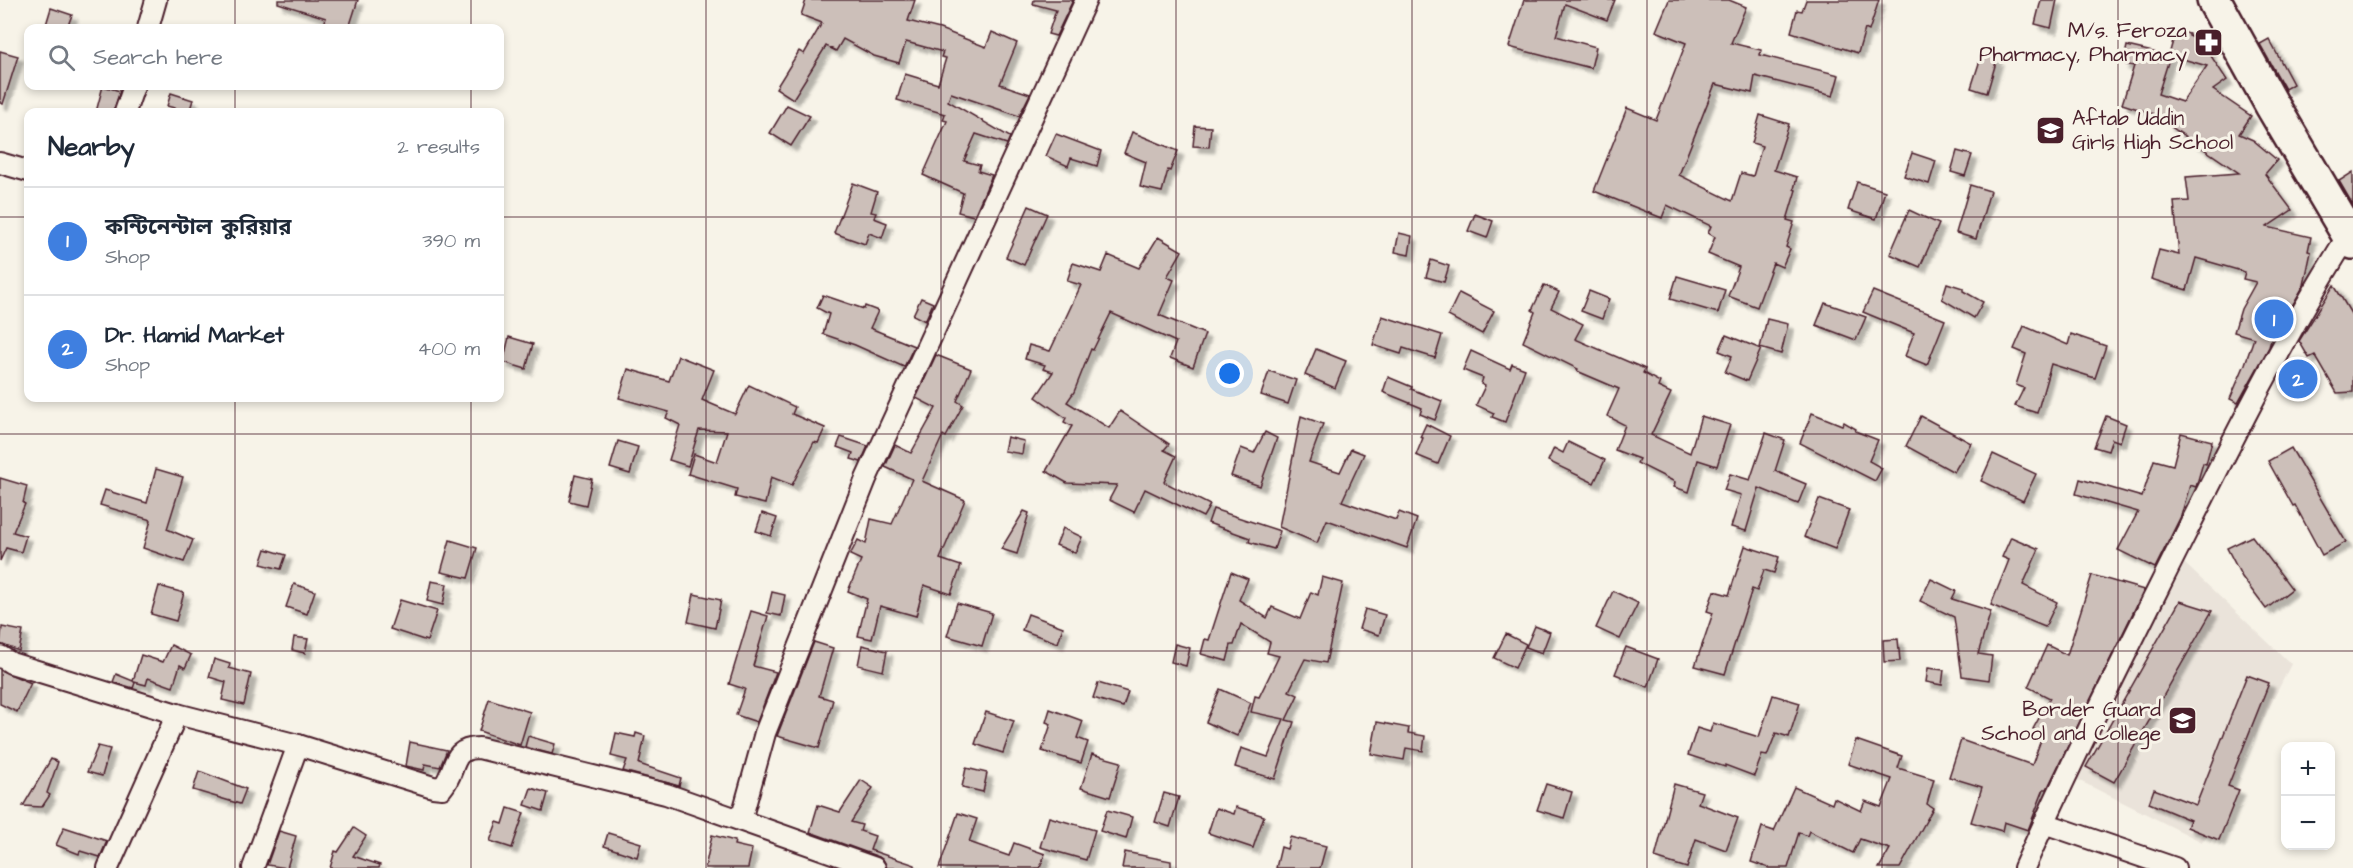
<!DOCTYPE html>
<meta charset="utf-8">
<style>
:root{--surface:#fff;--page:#f2f2f3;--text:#1f2937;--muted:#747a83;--line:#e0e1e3;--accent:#2563eb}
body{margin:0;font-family:"Architects Daughter","Noto Sans Bengali",sans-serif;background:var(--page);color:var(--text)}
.controls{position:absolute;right:18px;bottom:18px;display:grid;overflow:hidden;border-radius:12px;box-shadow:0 3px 9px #0003}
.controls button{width:54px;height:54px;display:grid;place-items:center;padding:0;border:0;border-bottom:2px solid var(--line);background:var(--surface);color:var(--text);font:30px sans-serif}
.you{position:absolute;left:1230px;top:374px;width:21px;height:21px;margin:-15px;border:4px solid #fff;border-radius:50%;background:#1a73e8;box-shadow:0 0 0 9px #1a73e833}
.badge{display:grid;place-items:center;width:39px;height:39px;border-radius:50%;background:var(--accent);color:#fff;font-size:20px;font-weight:700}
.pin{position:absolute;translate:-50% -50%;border:3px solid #fff;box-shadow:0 2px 6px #0006}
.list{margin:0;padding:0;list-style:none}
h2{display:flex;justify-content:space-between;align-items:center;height:78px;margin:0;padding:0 24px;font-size:26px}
h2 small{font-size:20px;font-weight:400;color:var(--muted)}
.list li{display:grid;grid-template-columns:39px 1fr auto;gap:18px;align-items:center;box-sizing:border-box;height:108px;padding:0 24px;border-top:2px solid var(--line)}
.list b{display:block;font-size:22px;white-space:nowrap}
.list p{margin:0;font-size:20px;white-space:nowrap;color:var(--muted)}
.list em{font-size:20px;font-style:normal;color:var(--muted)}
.icon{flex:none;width:33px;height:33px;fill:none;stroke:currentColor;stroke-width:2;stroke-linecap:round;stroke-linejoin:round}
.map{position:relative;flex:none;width:2353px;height:868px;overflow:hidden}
.search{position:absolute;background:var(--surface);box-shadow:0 3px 9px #0003;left:24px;top:24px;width:480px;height:66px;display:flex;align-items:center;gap:15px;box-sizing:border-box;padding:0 21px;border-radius:12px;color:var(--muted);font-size:22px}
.panel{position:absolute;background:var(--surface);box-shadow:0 3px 9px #0003;left:24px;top:108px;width:480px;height:294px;border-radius:12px}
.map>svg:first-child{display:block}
.built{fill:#eae3da}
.building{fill:#ccbfb9;stroke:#4a1f2b;stroke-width:1.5;filter:url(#shadow)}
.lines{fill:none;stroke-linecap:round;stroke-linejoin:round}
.street-casing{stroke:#4a1f2b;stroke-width:24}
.highway-casing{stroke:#4a1f2b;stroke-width:38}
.street{stroke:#f7f3e8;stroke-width:20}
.highway{stroke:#f7f3e8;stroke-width:33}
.grid{fill:none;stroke:#4a1f2b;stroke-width:1.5;stroke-opacity:0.55}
.labels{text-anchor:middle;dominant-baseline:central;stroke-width:6;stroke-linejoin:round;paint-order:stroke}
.poi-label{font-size:21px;fill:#4a1f2b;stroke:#f7f3e8;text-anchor:end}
</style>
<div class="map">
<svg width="2353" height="868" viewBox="0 0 2353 868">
<defs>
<filter id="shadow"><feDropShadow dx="5.5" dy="5.5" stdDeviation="1.5" flood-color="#0004"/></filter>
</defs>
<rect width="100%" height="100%" fill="#f7f3e8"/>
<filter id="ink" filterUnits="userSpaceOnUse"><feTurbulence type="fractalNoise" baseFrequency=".0167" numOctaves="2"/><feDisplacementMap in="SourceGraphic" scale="12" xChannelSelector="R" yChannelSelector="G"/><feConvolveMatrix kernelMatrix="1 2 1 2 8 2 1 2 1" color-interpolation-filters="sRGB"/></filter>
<g filter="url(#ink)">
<path class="built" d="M2183,562l108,102 -89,178 -130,-65z"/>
<g class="building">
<path d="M278,0h80l-9,28h-26l3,-10 -48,-15z"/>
<path d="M806,0h109l-7,21 32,8 46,18 6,-15 25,11 -17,41 30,10 -11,22 -68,-23 -3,8 62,36 -3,7 -31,-10 -12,27 16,4 -2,6 14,4 -18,41 -16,-4 5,-19 -40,-18 24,-54 -4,-1 2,-6 -48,-14 8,-26 33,10 8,-26 -5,-1 2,-5 -37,-10 -7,21 -25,-7 -31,-17 -7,12 -10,-5 -33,53 -17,-11 23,-37 5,3 18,-31 -21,-8z"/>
<path d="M1034,0h39l-17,36 -8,-2 8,-24 -23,-6z"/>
<path d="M1524,0h91l-8,20 -42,-16 -9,32 40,11 -5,21 -82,-21z"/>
<path d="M1669,0h60l17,7 -15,36 30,7 -1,5 79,20 -6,21 -78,-20 -3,17 -37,-9 -36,91 53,26 9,-28 12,3 9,-30 -10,-3 8,-28 29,9 -15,46 23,7 -3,12 2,1 -9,30 7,2 -8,25 4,2 -8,18 -9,-4 -16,44 -29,-11 11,-29 -31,-13 7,-17 -7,-4 3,-7 -44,-21 -5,13 -68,-27 33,-83 29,12 30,-77 -30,-12z"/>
<path d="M1806,0h73l-10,31 -4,-2 -7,24 -67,-21 6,-22 5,1z"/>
<path d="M2041,0h16l-6,28 -16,-4z"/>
<path d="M51,8l21,7 -5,13h-22z"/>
<path d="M2176,30l13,4v2l23,10 -3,7 18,27 -14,10 38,26 -12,18 14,6 24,20 -12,14 27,36 -25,17 44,10 -3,14 3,1 -7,33 -23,40 -5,-2 -7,24 -31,56 -8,-4 15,-35 9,-26 -20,-6 7,-23 15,-27 -13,-3 2,-7 -49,-14 -9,32 -36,-11 8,-29 20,5 -5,-53 15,-1 -3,-24 53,-4 -72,-49 3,-5 -48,-15 12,-38 -11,-2 4,-18 43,10 -12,38 24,8 25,-36 -38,-11z"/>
<path d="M2269,39l24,45 -8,5 -25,-45z"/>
<path d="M0,51l18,5 -15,48 -3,-1z"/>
<path d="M1982,54l15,5 -10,34 -16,-5z"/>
<path d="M103,86l17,5 -7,21h-17z"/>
<path d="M171,93l22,7 -4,12 -22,-6z"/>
<path d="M787,105l23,11 -19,30 -21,-13z"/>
<path d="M1195,126l16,1 -2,20 -16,-1z"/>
<path d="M1132,132l46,19 -8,20 -2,-1 -6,22 -22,-5 6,-25 -22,-9z"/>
<path d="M1056,134l45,17 -4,15 -26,-8 -3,8 -22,-10z"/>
<path d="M1957,151l15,4 -7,21 -14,-4z"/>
<path d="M1912,153l24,8 -7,23 -25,-8z"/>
<path d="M2353,172v33l-14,-24z"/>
<path d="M1857,182l28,9 -9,28 -28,-9z"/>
<path d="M853,183l24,9 -6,20 5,1 -2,5 13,5 -5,15 -13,-5 -4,11 -31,-11z"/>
<path d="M1970,185l20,6 -14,48 -20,-6z"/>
<path d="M1029,206l18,8 -23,51 -18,-8z"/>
<path d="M1909,210l30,14 -19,43 -30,-13z"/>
<path d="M1475,214l18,7 -6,17 -19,-7z"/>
<path d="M1399,233l13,3 -3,19 -14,-3z"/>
<path d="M1158,237l24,14 -15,26 7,3 -15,35 46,19 -12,33 -23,-9 6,-16 -65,-29 -18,37 -2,-1 -17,43 -7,10 42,26 11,-17 49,33 -5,6 12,6 -12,26 46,23 -7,12 -58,-28 -11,23 -25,-12 8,-15 -50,-2 -21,-12 26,-45 -8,-4 2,-4 -30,-21 17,-25 -10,-3 2,-4 -20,-6 4,-14 21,6 31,-66 -14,-4 6,-18 28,9 7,-17 31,13z"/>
<path d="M1431,260l18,6 -5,16 -18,-5z"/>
<path d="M1677,276l48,14 -7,23 -48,-14z"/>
<path d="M1947,283l16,5v3l20,11 -9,16 -32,-19z"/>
<path d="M1544,285l15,7 -8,16 32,16 -8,15 70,30 -2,4 17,9 -2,5 13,6 -20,42 39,18 11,-37 29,9 -13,41 -19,-6 -9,32 -15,-5 1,-5 -38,-19 2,-4 -24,-9 10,-25 -18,-9 12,-27 -42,-18 1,-2 -55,-27 12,-30 -3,-2z"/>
<path d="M2334,285l19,32v75l-16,1 -22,-38 -6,3 -10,-17z"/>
<path d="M1589,291l20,8 -7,20 -21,-8z"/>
<path d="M1873,291l72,29 -18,45 -22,-9 9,-23 -51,-21z"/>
<path d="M1459,293l35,18 -12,23 -34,-18z"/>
<path d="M823,295l41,14 1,-3 13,5 -8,17 44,18 -10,21 -49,-22 -32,-11 6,-20 -12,-6z"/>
<path d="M921,298l12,5 -8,18 -12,-6z"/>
<path d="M1825,303l41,14 -10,23 -40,-15z"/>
<path d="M1382,316l60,19 -7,23 -32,-10 -2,6 -28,-9z"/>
<path d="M1767,319l21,5 -7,30 -21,-6z"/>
<path d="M2024,326l44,19 3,-11 35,12 -11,32 -44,-14 -14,49 -22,-7 9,-18 -8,-3 10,-31 -12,-5z"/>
<path d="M1726,335l35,14 -14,32 -22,-9 7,-16 -13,-5z"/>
<path d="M509,337l24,7 -7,25 -23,-7z"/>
<path d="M1316,349l30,12 -11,27 -30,-13z"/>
<path d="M1471,351l39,18 2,-5 13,5 -20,53 -13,-5 2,-4 -18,-8 9,-19 -4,-2 2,-6 -20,-8z"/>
<path d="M936,355l35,14 -14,32 6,4 -17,32 -3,-2 -21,46 43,19 -25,59 21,7 -10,28 -27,-9 -8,31 -36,-10 -8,33 -14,-3 9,-37 -19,-8 13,-31 -11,-5 8,-15 8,4 5,-25 21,5 20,-45 -27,-12 10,-22 16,8 25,-45 -20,-10z"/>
<path d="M678,356l36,14 -12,30 33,14 14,-29 46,22 -3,7 33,14 -7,15 -4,-1 -22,43 -21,-8 -6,27 -30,-7 2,-8 -49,-15 6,-20 23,8 10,-31 -28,-1 -11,36 -19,-6 11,-35 -14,-7 3,-6 -50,-14 9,-29 41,12z"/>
<path d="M1269,371l27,9 -8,24 -27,-9z"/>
<path d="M1388,377l24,10 -1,2 31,12 -7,19 -15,-6 2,-6 -39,-16z"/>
<path d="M1812,413l30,12 2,-3 12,7 -1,2 23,9 -9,21 13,7 -7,13 -75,-38z"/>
<path d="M1301,416l22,8 -14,38 31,10 11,-23 13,5 -22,47 54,19 3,-8 18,7 -10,29 -80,-28 -10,23 -38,-16z"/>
<path d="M1921,416l50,27 -17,29 -48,-26z"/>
<path d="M2106,416l20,8 -6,18 -8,-3 -4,12 -14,-4z"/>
<path d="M1426,424l24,12 -12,28 -22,-9 7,-17 -3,-1z"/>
<path d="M1265,432l12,6 -17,48 -29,-10 10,-28 13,5z"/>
<path d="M1766,433l19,7 -10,31 31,13 -8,20 -39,-16 -13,43 -15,-4 10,-32 -17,-5 6,-16 20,6z"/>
<path d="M2181,433l31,8 -6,23 -3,-1 -7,24 -6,-2 -9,31 -26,52 -37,-18 20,-38 -62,-18 4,-15 62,18 12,-37 19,5z"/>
<path d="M841,437l27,9 -7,16 -10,-3 2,-6 -16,-6z"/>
<path d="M1007,437l17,4 -2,13 -18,-3z"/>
<path d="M618,441l20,6 -8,27 -20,-6z"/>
<path d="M1568,442l37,18 -11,23 -46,-22 6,-13 9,5z"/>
<path d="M2291,448l55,94 -24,13 -27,-50 -2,1 -25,-45z"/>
<path d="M1993,454l43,20 -13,27 -42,-20z"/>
<path d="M156,469l27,8 -16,52 26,11 -9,22 -41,-14 8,-28 -51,-15 5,-15 42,13z"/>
<path d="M575,475l17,4 -6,26 -17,-4z"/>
<path d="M0,478l27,8 -4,17 2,1 -12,28 13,4 -5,16 -15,-4 -6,13z"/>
<path d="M1819,499l30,11 -14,39 -31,-12z"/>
<path d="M1213,509l67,22 -6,18 -25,-7 1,-4 -42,-15z"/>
<path d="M1024,511l5,2 -12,41 -16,-5z"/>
<path d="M762,513l15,5 -6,18 -15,-5z"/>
<path d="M1063,528l19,9 -7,16 -19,-8z"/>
<path d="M2252,536l40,53 -26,20 -24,-32 -15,-29z"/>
<path d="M2011,537l28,12 -16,36 34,17 -12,25 -54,-22 18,-45 -7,-3z"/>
<path d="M450,540l27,8 -9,30 -27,-6z"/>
<path d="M1745,546l34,11 -5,16 -10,-3 -7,21 -5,-2 -27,85 -30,-8 18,-53 -6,-2 7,-20 15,4z"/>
<path d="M266,549l20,6 -5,14 -20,-5z"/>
<path d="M1231,572l17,7 -9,21 28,18 5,-11 28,12 11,-27 7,3 4,-18 21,6 -17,80 -21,-4 -16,32 9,4 -12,25 8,2 -19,57 -40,-12 6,-19 27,9 16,-38 -33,-7 4,-16 4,1 20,-41 -12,-3 3,-11 -29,-18 -7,21h-3l-4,16 -26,-7 4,-15 4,1z"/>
<path d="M2092,575l52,15 -97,199h-3l-16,41 -24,-8 -2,9 -31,-9 11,-35 -33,-10 12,-37 71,25 11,-31 -10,-5 17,-31 -22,-11 19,-42 20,10z"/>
<path d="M1931,579l25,12 -4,8 39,12 -13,43 14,2 -3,24 -27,-4 -8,-59 -34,-16z"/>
<path d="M431,581l16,3 -4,21 -16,-4z"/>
<path d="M294,584l21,7 -8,23 -21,-7z"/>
<path d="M159,586l25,7 -8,28 -25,-7z"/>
<path d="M1613,591l25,12 -18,36 -24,-11z"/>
<path d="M772,592l13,3 -4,21 -14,-3z"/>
<path d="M694,594l27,6 -6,28 -27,-6z"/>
<path d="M400,600l37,11 -10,30 -37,-12z"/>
<path d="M2180,601l32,10 -98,171 -28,-15z"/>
<path d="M957,603l35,10 -10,33 -35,-10z"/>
<path d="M1365,609l20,6 -6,20 -20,-6z"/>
<path d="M751,611l17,5 -15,50 23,6 -19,50 -21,-7 9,-26 -16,-5z"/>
<path d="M1028,614l35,13 -5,16 -36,-13z"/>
<path d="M1535,626l15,6 -8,21 -16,-6z"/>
<path d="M2,627l21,4 -4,20 -19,-7z"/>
<path d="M1506,634l20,10 -11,24 -21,-10z"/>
<path d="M294,637l14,2 -3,14 -13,-3z"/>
<path d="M1898,639l2,22 -16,1 -1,-22z"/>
<path d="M814,642l19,6 -14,48 14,4 -14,48 -42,-12z"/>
<path d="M1175,644l15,4 -4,18 -15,-4z"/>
<path d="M171,645l20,10 -6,13 -5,-3 -7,22 -25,-9 -2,7 -12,-3 1,1 -2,5 -20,-6 3,-8 17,7 8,-26 22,7z"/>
<path d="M862,645l25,6 -4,20 -25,-6z"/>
<path d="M1626,647l32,12 -10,28 -33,-13z"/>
<path d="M214,659l16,5 -1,4 22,6 -7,31 -22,-5 4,-18 -17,-5z"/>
<path d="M1928,668l16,2 -2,15 -16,-3z"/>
<path d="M0,670l31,13 -14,29 -17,-8z"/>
<path d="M2247,675l22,8 -41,103 11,4 -20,50 -32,-13 3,-7 -41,-17 5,-14 42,16z"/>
<path d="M1098,683l30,9 -5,15 -30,-9z"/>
<path d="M1220,689l31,14 -14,33 -31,-14z"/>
<path d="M1773,695l27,8 -11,34 -13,-4 -9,23 -5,-1 -8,21 -29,-11v2l-37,-12 9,-27 13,4 3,-9 46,14z"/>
<path d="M489,699l41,13 -10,33 -41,-14z"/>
<path d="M1050,709l33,12 -6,17 11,4 -7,21 -39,-12 9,-27 -5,-2z"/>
<path d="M986,712l28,9 -11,32 -28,-9z"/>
<path d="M1377,722l32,6 -1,5 17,3 -2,15 -17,-3 -2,12 -33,-6z"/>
<path d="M616,733l19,4 1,-4 9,3 -6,28 42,14 -2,8 -56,-15 4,-11 -16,-4z"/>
<path d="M528,736l27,8 -3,10 -27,-7z"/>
<path d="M1856,740l46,16 -4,12 36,11 -7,25 6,4 -33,60h-21l11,-19 -30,-10 -7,14 -44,-22 -2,5 -8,-4 -11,36h-19l-18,-6 11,-35 12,4 20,-44 38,17 2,-6 27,13 4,-10 16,6 11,-28 -44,-15z"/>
<path d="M410,742l37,8 -7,17 -15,-3 -1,6 -18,-4z"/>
<path d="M98,746l12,3 -8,27 -15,-4z"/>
<path d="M1092,754l29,8 -11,35 -29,-9z"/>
<path d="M51,759l7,3 -11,31 3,2 -8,12 -19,-1z"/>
<path d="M966,768l21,5 -4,19 -21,-5z"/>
<path d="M199,771l47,18 -6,15 -47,-14z"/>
<path d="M861,780l12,8 -22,34 11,3 -2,6 15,5 -5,14 45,15v3h-28l-3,-7 -5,-4 -69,-25 8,-27 22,7z"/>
<path d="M1546,784l26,8 -8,26 -27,-8z"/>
<path d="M1674,784l28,8 -4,11 40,15 -12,32 -30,-11 -9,29 -32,-10z"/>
<path d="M531,788l17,5 -5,18 -18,-6z"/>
<path d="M1164,793l15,4 -9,30 -15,-5z"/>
<path d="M1236,807l28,9 -11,32 -45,-15 8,-25 18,6z"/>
<path d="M508,808l16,5 -12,35 -22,-7 7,-19 6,2z"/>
<path d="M1107,810l25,7 -6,22 -26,-8z"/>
<path d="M958,813l19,6 -8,23 40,14 5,-13 31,11 -5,14h-101z"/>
<path d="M1049,817l46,13 -9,30 -46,-13z"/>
<path d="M64,827l43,14 -7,16 -20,-6 -1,3 -23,-9z"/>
<path d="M354,828l12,8 -13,20 27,9 -1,3h-49l5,-17 3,1z"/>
<path d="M279,831l17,5 -9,32 -20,-3z"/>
<path d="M608,833l33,10 -4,14 -33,-11z"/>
<path d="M712,835l23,6 -1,4 18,4 -4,19h-43z"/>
<path d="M1290,837l36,9 -6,22h-44l5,-21 6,2z"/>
<path d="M1125,852l46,9v7h-49z"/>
</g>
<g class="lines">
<defs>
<g id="street">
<path d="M148,28l8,-28"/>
<path d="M125,112l9,-26"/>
<path d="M0,163l28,8"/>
<path d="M0,656l11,7 166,51 121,31 135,42 9,1c16,-18 7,-40 37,-40l187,46 209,74"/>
<path d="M741,820l24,-87 101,-254 220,-479"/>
<path d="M2044,823l131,45"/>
<path d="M108,868l69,-154"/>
<path d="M253,868l45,-123"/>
<path d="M2024,868c46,-104 97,-205 148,-307 55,-110 110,-222 177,-327"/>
</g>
<path id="highway" d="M2214,0l58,105 81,137"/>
</defs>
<use href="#street" class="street-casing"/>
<use href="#highway" class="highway-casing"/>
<use href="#street" class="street"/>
<use href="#highway" class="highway"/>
</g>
</g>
<path class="grid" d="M235,0v28M471,0v28M706,0v868M941,0v868M1176,0v868M1412,0v868M1647,0v868M1882,0v868M2118,0v868M235,86v26M471,86v26M0,217h28M500,217h1853M235,398v470M471,398v470M0,434h2353M0,651h2353"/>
<defs>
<symbol id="pharmacy-square" viewBox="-11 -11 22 22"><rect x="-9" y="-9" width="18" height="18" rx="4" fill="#4a1f2b" stroke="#f7f3e8"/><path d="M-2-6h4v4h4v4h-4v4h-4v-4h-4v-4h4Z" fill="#fff"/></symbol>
<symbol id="school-square" viewBox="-11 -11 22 22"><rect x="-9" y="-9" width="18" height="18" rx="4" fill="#4a1f2b" stroke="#f7f3e8"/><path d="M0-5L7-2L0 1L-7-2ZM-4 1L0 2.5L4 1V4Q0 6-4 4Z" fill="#fff"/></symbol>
<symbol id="university-square" viewBox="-11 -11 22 22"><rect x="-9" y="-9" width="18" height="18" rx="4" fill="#4a1f2b" stroke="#f7f3e8"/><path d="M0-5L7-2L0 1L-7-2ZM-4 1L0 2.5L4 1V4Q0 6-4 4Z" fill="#fff"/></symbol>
</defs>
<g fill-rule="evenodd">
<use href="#pharmacy-square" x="2192" y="26" width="33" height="33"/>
<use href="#school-square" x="2034" y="114" width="33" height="33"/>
<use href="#university-square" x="2166" y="704" width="33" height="33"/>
</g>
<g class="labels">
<g class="poi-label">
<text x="2187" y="30">M/s. Feroza<tspan x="2187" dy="24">Pharmacy, Pharmacy</tspan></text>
<text x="2072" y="118" text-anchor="start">Aftab Uddin<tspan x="2072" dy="24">Girls High School</tspan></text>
<text x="2161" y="709">Border Guard<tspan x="2161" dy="24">School and College</tspan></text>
</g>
</g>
</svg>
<div class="controls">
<button>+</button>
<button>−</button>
</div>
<div class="you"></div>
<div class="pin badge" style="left:2274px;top:319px;background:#3f7fe0">1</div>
<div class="pin badge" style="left:2298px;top:379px;background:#3f7fe0">2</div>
<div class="search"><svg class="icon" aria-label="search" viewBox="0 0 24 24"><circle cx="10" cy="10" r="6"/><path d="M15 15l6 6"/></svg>Search here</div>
<section class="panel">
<h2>Nearby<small>2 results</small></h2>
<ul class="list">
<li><span class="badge" style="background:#3f7fe0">1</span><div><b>কন্টিনেন্টাল কুরিয়ার</b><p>Shop</p></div><em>390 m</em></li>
<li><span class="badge" style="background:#3f7fe0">2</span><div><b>Dr. Hamid Market</b><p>Shop</p></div><em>400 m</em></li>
</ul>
</section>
</div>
